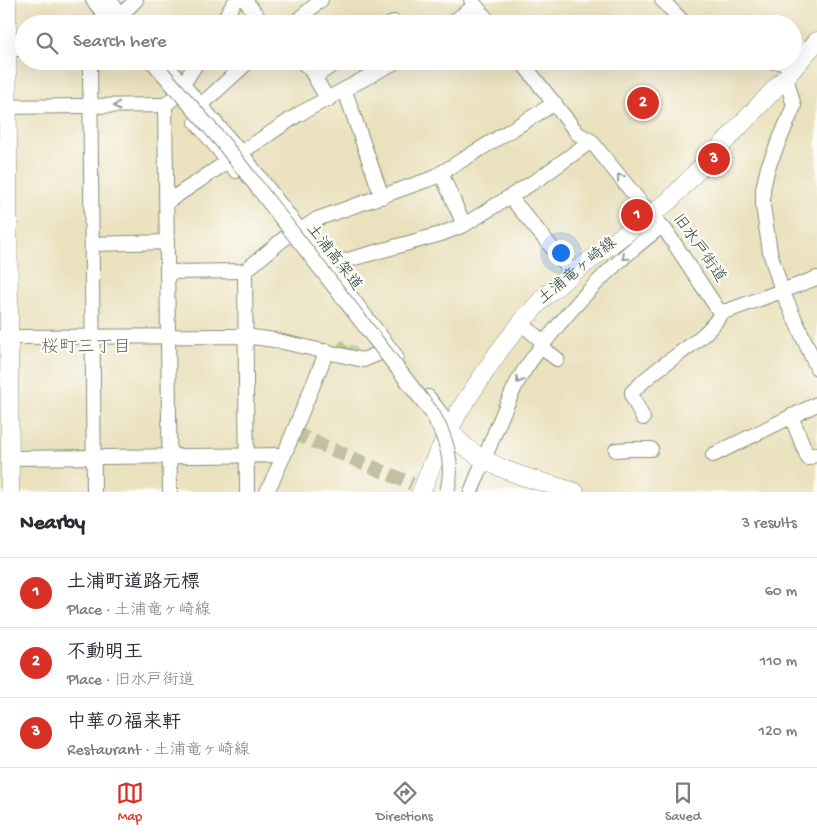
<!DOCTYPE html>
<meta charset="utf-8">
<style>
:root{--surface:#fff;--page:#f2f2f3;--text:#2b2b33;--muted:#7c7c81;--line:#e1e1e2;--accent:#d93025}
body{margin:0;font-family:"Gochi Hand","Klee One",sans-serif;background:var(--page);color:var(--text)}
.you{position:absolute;left:560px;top:252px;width:18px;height:18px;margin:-12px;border:4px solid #fff;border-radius:50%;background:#1a73e8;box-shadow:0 0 0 8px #1a73e833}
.badge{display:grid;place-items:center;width:32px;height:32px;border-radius:50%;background:var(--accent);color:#fff;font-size:16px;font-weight:700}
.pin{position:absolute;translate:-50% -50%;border:2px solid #fff;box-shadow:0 1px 5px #0006}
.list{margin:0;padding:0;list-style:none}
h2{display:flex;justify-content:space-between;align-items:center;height:65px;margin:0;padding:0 20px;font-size:21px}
h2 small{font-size:16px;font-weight:400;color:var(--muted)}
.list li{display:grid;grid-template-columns:32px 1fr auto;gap:15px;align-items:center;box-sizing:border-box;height:70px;padding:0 20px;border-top:1px solid var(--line)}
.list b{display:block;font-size:19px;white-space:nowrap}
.list p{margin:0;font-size:16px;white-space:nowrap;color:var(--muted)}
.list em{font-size:16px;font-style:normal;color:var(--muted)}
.icon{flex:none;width:28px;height:28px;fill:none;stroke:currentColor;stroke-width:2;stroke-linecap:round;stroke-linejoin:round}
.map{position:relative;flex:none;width:817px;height:492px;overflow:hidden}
.search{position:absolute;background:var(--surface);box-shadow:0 5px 20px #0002;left:15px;right:15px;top:15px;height:55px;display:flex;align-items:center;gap:12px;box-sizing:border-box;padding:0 18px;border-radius:28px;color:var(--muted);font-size:19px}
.sheet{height:275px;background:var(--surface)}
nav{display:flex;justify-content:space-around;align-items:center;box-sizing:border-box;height:70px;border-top:1px solid var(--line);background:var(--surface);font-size:14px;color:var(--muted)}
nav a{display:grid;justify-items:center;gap:2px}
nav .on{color:var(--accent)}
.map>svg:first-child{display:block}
.green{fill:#a6ce78;stroke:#628656}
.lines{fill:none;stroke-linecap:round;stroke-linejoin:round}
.minor-tunnel{stroke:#c1c0a2;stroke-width:14;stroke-dasharray:14 7;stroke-linecap:butt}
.minor-casing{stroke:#848f79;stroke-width:16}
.major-casing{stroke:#848f79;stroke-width:19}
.minor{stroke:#fff;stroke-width:14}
.major{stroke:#fff;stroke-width:18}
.minor-bridge-casing{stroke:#848f79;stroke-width:16;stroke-linecap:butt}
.minor-bridge{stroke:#fff;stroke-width:14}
.oneway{stroke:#8f9e9a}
.labels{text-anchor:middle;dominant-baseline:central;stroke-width:4.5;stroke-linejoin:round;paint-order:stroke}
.street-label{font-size:16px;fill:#1f3d34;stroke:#fdfcf7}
.neighbourhood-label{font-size:18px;fill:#626669;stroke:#fdfcf7}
</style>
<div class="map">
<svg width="817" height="492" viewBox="0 0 817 492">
<rect width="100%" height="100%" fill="#fdfcf7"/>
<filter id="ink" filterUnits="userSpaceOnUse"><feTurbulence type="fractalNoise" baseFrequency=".02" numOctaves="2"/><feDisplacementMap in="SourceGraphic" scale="10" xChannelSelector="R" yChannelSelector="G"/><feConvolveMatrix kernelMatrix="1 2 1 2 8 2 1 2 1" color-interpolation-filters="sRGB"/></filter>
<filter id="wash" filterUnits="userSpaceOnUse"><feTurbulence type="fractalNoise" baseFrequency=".0096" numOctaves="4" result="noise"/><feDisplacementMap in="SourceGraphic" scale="20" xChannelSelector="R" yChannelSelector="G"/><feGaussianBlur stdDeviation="1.12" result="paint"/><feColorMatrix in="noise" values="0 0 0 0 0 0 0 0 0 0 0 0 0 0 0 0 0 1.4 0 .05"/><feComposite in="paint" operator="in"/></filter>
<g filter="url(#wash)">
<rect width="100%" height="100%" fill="#eae1be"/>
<path class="green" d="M343,340l8,5 4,-3 5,2 1,3 -2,3 -6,1 -17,-4z"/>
</g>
<g filter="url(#ink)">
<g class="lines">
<path class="minor-tunnel" d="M294,433l118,51"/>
<defs>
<g id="minor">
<path d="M93,0l19,24"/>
<path d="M109,0l20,24"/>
<path d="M245,0l18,24"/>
<path d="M471,0l20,24"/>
<path d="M662,0l23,24"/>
<path d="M125,11l11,-11"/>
<path d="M221,24l15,-24"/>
<path d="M293,24l28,-24"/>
<path d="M391,24l3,-2"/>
<path d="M450,24l25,-18"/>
<path d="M7,49h17"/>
<path d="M90,61l4,431"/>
<path d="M163,61l78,92 155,203"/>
<path d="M301,61l9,8 18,31"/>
<path d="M521,61l57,73 13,7 54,67 21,23 53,80h8l90,-33"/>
<path d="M767,61l31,3"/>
<path d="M315,77l23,-16"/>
<path d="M786,77l8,29 -26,61 -5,22v17l7,46 12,39 35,77"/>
<path d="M345,91l37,106"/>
<path d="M201,105l48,-44"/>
<path d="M0,107l165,-2"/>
<path d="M196,122l40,49"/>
<path d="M441,173l23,52"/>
<path d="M510,197l63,76"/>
<path d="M167,202l132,-88 98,-53"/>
<path d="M92,244l75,-2"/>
<path d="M328,267l16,-6 97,-27 23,-9 76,-47 51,-37"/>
<path d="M245,271l2,221"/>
<path d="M167,272l78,-1 42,-35 14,-6 16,-11 116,-41 122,-75"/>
<path d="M521,323l23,20"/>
<path d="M0,337l245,-1 29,4 89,20 17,-7"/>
<path d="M541,347l16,12"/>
<path d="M428,397l14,18 7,15"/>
<path d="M791,416l17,42 9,-4"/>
<path d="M643,418l-10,-20 -1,-6c7,-6 13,-13 20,-18 21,-18 59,-38 70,-63"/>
<path d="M616,450l14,-1h21"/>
<path d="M713,455l104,-51"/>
<path d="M10,458l274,-3"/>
<path d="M170,492l-5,-387 10,-8 23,-36"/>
<path d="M267,492l17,-37 43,-104"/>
<path d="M471,492c14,-34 27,-70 43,-103 8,-18 21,-34 34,-51 33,-42 71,-80 114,-112"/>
</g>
<g id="major">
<path d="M7,0l3,492"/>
<path d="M449,430c6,6 12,14 19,19 30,23 72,32 107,43"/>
<path d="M421,492l11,-27 27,-54 40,-60 22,-28 22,-25 30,-25 96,-72 117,-124 31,-36"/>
</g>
</defs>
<use href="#minor" class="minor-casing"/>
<use href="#major" class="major-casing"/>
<use href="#minor" class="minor"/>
<use href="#major" class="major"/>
<defs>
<path id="minor-bridge" d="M152,61l71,82 209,270c14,25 23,50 15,79"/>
</defs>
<use href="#minor-bridge" class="minor-bridge-casing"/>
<use href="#minor-bridge" class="minor-bridge"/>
</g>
<defs><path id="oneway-chevron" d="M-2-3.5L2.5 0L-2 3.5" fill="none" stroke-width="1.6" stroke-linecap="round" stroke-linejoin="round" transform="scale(1.25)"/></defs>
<g class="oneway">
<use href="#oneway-chevron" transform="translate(117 106) rotate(179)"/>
<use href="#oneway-chevron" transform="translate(620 177) rotate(-129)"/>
<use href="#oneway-chevron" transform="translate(625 257) rotate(139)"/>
<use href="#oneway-chevron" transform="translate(519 380) rotate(120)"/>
</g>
</g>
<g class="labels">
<g class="street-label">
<text transform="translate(698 249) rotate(55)">旧水戸街道</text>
<text transform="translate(333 258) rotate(52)">土浦高架道</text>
<text transform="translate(578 272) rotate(-39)">土浦竜ヶ崎線</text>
</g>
<g class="neighbourhood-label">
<text x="86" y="348">桜町三丁目</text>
</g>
</g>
</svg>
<div class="you"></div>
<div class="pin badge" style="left:637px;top:215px">1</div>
<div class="pin badge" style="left:643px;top:103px">2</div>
<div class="pin badge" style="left:714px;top:159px">3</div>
<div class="search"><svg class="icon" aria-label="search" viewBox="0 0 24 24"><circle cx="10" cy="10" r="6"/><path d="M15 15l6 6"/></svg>Search here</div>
</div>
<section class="sheet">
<h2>Nearby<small>3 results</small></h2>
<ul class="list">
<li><span class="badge">1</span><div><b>土浦町道路元標</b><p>Place · 土浦竜ヶ崎線</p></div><em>60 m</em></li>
<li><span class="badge">2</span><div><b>不動明王</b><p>Place · 旧水戸街道</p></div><em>110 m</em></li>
<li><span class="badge">3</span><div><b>中華の福来軒</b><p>Restaurant · 土浦竜ヶ崎線</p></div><em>120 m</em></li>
</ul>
</section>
<nav>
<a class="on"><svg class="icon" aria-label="map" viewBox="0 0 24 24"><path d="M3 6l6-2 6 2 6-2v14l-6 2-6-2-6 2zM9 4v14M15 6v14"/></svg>Map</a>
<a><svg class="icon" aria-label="directions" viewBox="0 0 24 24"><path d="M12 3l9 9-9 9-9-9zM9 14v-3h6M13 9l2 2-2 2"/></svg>Directions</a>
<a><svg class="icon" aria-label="saved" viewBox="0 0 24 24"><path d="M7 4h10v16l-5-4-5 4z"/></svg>Saved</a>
</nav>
